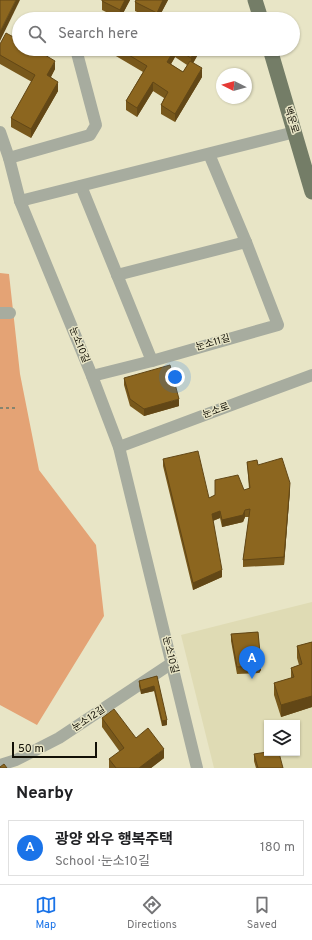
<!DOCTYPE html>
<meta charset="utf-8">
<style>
:root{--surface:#fff;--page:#f2f2f2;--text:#202124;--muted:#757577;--line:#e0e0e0;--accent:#1a73e8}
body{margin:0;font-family:Overpass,"Noto Sans KR",sans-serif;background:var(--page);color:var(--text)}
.controls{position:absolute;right:12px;bottom:12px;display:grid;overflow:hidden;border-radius:0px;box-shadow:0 1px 3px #0004}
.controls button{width:36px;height:36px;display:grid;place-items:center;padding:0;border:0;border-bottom:1px solid var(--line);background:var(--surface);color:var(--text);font:20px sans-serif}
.compass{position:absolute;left:216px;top:68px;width:36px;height:36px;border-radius:50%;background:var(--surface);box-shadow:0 1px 3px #0004;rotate:276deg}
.scale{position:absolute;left:12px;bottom:10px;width:85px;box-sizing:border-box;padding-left:4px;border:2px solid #121006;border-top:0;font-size:11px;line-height:14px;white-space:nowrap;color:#121006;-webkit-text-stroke:3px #e8e5c6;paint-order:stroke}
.you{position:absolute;left:175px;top:377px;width:14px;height:14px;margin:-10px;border:3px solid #fff;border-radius:50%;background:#1a73e8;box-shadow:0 0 0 6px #1a73e833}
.badge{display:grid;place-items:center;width:26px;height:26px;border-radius:50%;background:var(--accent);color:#fff;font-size:13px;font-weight:700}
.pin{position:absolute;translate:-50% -33px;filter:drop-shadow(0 1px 2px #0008)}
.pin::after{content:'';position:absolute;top:21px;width:14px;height:12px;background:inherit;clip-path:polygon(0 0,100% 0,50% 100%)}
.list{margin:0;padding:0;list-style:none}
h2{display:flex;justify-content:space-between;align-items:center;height:52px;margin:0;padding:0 16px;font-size:17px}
h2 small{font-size:13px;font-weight:400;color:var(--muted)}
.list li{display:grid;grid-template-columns:26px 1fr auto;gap:12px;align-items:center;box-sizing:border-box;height:56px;margin:0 8px 8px;padding:0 8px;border:1px solid var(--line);border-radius:0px}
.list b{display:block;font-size:15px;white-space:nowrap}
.list p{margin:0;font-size:13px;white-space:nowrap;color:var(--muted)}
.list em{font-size:13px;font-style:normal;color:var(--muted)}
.icon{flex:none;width:22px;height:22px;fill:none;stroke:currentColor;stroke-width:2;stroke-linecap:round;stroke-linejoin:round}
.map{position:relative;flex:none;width:312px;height:768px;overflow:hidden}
.search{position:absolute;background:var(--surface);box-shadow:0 1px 3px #0004;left:12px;right:12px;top:12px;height:44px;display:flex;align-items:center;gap:10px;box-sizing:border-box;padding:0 14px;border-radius:22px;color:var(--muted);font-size:15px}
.sheet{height:116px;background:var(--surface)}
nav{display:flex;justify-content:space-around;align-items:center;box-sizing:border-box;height:56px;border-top:1px solid var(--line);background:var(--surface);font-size:11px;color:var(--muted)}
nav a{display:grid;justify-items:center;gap:2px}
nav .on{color:var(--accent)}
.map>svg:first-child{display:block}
.built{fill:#dfdbb4;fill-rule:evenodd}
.forest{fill:#e4a375}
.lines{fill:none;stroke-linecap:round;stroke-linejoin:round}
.path{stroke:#86846e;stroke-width:2;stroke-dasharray:3 3;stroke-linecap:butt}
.minor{stroke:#a7ac9f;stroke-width:12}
.major{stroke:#747d67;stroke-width:15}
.wall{fill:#78581b;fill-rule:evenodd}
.shaded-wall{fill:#624716}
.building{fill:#8c661f;stroke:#624716}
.labels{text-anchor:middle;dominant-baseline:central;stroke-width:3;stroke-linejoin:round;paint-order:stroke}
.street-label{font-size:10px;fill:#121006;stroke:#e8e5c6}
</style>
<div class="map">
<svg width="312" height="768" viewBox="0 0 312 768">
<rect width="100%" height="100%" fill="#e8e5c6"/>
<path class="built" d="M312,602v166h-98l-33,-133zM267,723h30v30h-30z"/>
<path class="forest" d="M0,273l9,1 11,100 19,96 57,75 8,71 -67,109 -37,-20z"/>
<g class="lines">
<path class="path" d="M0,408h15"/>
<g class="minor">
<path d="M0,132l9,26 11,43 72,175 27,71 78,321"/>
<path d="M9,158l81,-23 6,-10 -19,-72"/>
<path d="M81,186l71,175 126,-36 -32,-83 -37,-88"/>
<path d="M20,201l275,-69"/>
<path d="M117,275l129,-33"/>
<path d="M0,313h10"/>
<path d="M92,376l60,-15"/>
<path d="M119,447l193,-72"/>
<path d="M0,765l16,-5 43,-22 113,-75"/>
</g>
<g class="major">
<path d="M255,0l6,19"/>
<path d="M270,49l42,143"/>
</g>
</g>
<g class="wall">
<path d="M130,0l-10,19 -18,-9v-9z"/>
<path d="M136,0h32l-8,15 -9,4 -16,-8v-9z"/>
<path d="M0,44l55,25 -4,8 7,14 -27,47 -20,-11v-9l21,-36 -32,-18z"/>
<path d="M104,49h97l-8,14 9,14 -27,45 -14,-8v-9l3,-7 -11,-7 -16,26 -11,-7v-9l17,-29zM175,57l12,8 -4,7 -12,-8z"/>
<path d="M124,378l55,28 -35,10 -14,-10 -6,-21z"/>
<path d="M163,459l46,39 6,-3 29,-5 5,-1 -2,-27 11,3 32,25 -6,75 -41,2v-7l6,-43h-4l-2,5 -21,5 -2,-9 -7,3 9,56 -29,13 -30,-124z"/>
<path d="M258,632l3,38 -2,3 -22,1 -6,-33v-7z"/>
<path d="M312,642v65l-31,10 -7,-22v-12l17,-5v-10l8,-3 -2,-7v-12z"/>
<path d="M157,676l10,49 -5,1 -8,-35 -13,3 -2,-8v-5z"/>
<path d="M102,718l34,20 28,20 -13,10h-42v-9l11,-7 -18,-25z"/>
<path d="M254,754l29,14h-27l-2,-7z"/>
</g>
<g class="shaded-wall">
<path d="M16,0h4l-20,41v-9z"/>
<path d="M125,0h5l-10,19v-9z"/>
<path d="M163,0h5l-10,19h-1v-6z"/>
<path d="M175,49v8l-8,14v-9z"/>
<path d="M196,49h5l-10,18v-9z"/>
<path d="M55,61v8l-8,15v-9z"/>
<path d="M202,68v9l-27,45v-8z"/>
<path d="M58,82v9l-27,47v-9z"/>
<path d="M153,82v9l-16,26v-9z"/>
<path d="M179,399v7l-35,10v-7z"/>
<path d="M290,483v7l-6,75v-8z"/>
<path d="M245,510v7l-2,5 -21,5v-7z"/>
<path d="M220,511v7l-8,3v-7z"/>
<path d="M222,570v7l-29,13v-7z"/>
<path d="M261,663v7l-2,3v-7z"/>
<path d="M154,686v5l-13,3v-4z"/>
<path d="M312,696v11l-31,10v-12z"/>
<path d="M167,720v5l-5,1v-5z"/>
<path d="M164,749v9l-13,10h-12z"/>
</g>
<g class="building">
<path d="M0,0h16l-16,32z"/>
<path d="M102,0h23l-5,10 -18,-9z"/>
<path d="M136,0h27l-6,13 -22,-11z"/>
<path d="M155,13l11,6h-15z"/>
<path d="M6,33l13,7v9h16l20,12 -8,14 11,7 -27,47 -20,-11 24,-43 -35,-20v-11z"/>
<path d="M119,49h56l-8,13 16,10 7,-11 12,7 -27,46 -14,-9 7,-13 -15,-10 -16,26 -11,-7 21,-35z"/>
<path d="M176,49h20l-5,9z"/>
<path d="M170,365l9,34 -35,10 -14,-10 -6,-21z"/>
<path d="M198,451l11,47 6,-3v-15l23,-5 6,15 6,-2 -3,-26 10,-2 1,5 24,-7 8,25 -6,74 -41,3 7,-51 -5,1 -2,5 -21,5 -2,-9 -8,3 10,56 -29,13 -30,-124z"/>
<path d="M258,632l3,31 -2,3 -22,1 -6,-33z"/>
<path d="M312,642v54l-31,9 -7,-22 20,-6 -3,-9 11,-4 -5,-18z"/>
<path d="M157,676l10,44 -5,1 -8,-35 -13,4 -2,-9z"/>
<path d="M114,709l22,29 12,-10 16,21 -25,19h-23l-7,-9 15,-11 -22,-30z"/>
<path d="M267,752v1h12l4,15h-25l-4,-14z"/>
<path d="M4,764l3,4h-7v-1z"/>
</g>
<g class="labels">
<g class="street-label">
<text transform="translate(291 120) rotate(73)">백운로</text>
<text transform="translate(213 343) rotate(-16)">눈소11길</text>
<text transform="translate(79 345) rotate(68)">눈소10길</text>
<text transform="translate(216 411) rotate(-20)">눈소로</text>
<text transform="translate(170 655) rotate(76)">눈소10길</text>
<text transform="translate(89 719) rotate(-34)">눈소12길</text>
</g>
</g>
</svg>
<div class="controls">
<button><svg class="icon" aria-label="layers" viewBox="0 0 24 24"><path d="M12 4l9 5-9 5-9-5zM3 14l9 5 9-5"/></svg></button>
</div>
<svg class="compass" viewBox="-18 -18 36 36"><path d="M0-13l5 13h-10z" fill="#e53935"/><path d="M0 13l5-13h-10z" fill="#757577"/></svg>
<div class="scale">50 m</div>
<div class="you"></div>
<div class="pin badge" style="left:252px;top:679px">A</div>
<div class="search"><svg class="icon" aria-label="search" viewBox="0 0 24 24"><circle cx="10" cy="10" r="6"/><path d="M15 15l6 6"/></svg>Search here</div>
</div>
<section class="sheet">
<h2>Nearby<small></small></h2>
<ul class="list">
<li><span class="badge">A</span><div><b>광양 와우 행복주택</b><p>School · 눈소10길</p></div><em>180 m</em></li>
</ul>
</section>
<nav>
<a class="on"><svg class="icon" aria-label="map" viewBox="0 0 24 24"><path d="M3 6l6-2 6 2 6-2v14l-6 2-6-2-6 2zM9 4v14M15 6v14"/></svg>Map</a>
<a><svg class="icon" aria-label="directions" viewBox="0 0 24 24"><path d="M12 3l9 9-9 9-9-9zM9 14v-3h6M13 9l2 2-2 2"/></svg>Directions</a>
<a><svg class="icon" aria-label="saved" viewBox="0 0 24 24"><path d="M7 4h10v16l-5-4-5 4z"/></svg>Saved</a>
</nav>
